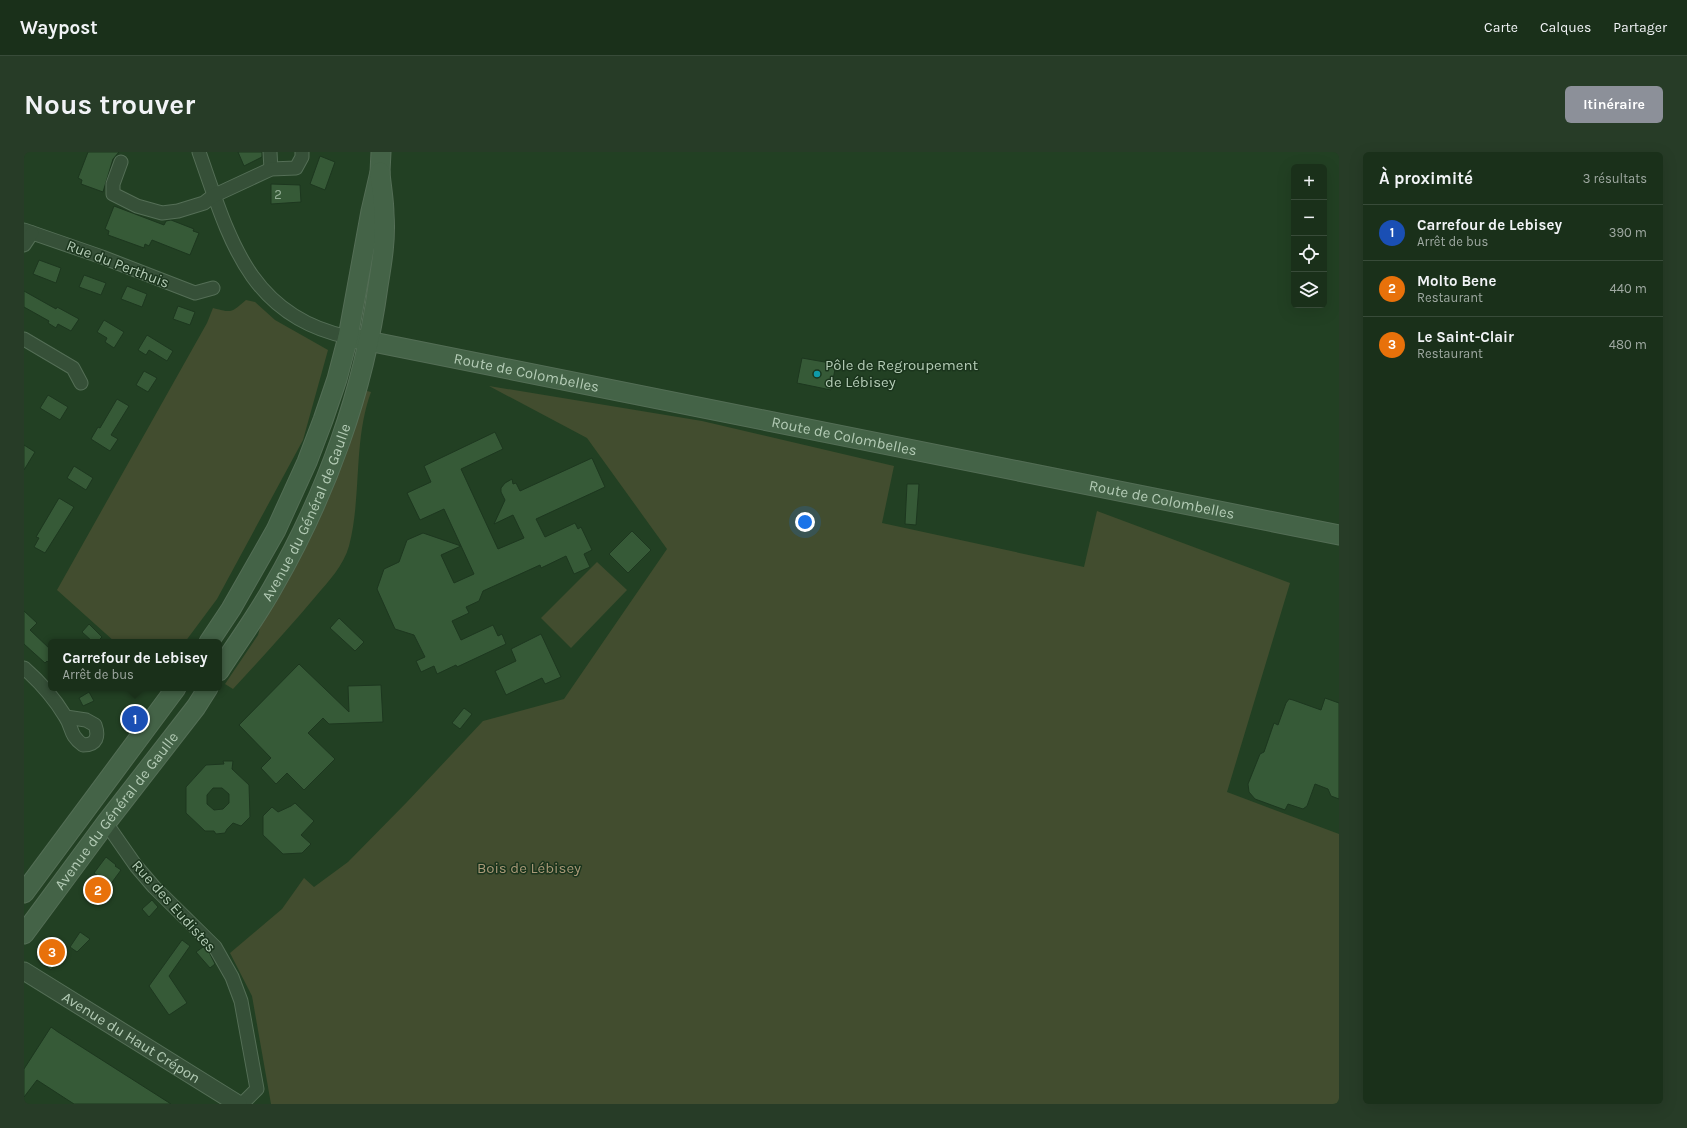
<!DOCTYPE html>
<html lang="fr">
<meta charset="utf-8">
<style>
:root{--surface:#1a301a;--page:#273c27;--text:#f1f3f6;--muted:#9fa9a2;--line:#384b39;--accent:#8c9099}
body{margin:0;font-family:Karla,sans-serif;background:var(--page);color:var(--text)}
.controls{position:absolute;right:12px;top:12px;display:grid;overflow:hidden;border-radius:6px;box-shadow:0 4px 16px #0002}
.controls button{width:36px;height:36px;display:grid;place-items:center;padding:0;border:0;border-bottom:1px solid var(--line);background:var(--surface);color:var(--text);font:20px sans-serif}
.you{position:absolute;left:781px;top:370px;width:14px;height:14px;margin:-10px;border:3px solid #fff;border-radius:50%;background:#1a73e8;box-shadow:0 0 0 6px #1a73e833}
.badge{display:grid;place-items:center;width:26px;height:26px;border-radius:50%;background:var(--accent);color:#fff;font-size:13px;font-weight:700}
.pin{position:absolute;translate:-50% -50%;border:2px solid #fff;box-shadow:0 1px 4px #0006}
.popup{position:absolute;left:24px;top:487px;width:174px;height:52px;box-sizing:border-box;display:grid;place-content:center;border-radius:6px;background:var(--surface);filter:drop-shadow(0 1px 3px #0005);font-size:13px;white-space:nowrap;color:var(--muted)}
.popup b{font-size:15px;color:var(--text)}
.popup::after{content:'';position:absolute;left:50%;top:100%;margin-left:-8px;border:8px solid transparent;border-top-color:var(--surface)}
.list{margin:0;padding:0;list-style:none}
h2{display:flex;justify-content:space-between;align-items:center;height:52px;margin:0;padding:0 16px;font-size:17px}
h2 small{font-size:13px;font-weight:400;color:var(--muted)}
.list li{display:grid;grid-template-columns:26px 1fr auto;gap:12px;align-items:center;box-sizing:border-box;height:56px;padding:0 16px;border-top:1px solid var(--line)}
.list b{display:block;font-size:15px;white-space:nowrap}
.list p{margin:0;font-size:13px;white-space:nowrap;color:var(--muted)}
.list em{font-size:13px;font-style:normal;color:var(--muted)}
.icon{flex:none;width:22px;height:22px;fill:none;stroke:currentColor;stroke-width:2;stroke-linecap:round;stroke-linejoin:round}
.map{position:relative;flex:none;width:1315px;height:952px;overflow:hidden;border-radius:6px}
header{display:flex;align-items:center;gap:24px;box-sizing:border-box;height:56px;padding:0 20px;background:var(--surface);border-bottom:1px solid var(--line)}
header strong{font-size:19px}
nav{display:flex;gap:22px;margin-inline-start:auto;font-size:14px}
.intro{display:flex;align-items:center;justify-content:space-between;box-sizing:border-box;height:96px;padding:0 24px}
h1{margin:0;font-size:28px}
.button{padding:10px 18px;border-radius:6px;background:var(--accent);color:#fff;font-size:14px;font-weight:700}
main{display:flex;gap:24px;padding:0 24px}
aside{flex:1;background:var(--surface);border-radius:6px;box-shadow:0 4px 16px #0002}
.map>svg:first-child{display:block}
.green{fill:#424d2f}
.building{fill:#365a37;stroke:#1d371f;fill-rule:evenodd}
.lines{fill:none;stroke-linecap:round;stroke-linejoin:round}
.minor-casing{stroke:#546e56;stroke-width:15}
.tertiary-casing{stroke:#546e56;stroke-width:19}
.secondary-casing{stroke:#546e56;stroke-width:21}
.minor{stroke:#365038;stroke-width:13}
.tertiary{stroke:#365038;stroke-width:17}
.secondary{stroke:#446347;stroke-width:19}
.culture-dot{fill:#0f9aa8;stroke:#1b351d;stroke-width:1.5}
.labels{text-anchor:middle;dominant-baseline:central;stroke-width:3;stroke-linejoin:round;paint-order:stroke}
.number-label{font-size:13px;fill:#94af96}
.street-label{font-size:15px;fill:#b3cbb5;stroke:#1b351d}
.poi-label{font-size:15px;fill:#b3cbb5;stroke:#1b351d;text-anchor:start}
.park-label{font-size:15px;fill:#a89877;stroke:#1b351d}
</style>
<header>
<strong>Waypost</strong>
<nav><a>Carte</a><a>Calques</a><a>Partager</a></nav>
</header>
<div class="intro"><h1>Nous trouver</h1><a class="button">Itinéraire</a></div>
<main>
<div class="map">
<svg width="1315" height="952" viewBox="0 0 1315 952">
<rect width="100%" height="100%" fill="#224023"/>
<g class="green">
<path d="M222,148l9,2 20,18 53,30 -25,90 -86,159 -32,43h-70l-58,-52 150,-267 6,-15c19,5 18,5 33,-8z"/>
<path d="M465,234l213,35 192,45 -12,57 202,44 13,-56 193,72 -63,209 112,42v270h-1068l-19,-108 -22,-43 52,-44 22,-31 10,9 34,-25 59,-60 76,-81 81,-22 103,-150 -80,-111z"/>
<path d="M339,238l8,2c-18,49 -9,104 -22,154 -5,19 -21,36 -33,50 -27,32 -55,63 -83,93l-8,-5 33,-49 5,-18z"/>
<path d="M573,410l30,28 -56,58 -30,-30z"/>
</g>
<g class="building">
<path d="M64,0h31l-6,7 -10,33 -22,-8 1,-4 -4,-2z"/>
<path d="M214,0h24v5l-18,9z"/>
<path d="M296,4l15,6 -10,28 -15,-6z"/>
<path d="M247,32l29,1 1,17 -30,2z"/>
<path d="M90,54l50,19 2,-4 5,-1 23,9 -1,2 6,2 -9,22 -38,-15 -3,6 -4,-2 -1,4 -36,-13 1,-4 -4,-2z"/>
<path d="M15,108l22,8 -5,15 -23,-9z"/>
<path d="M60,123l22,8 -5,12 -22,-8z"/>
<path d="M103,134l20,8 -5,13 -21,-8z"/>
<path d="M0,139l32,18 1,-2 22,12 -8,12 -13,-7 -2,4 -8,-5 1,-2 -25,-14z"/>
<path d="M154,154l17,6 -5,13 -17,-6z"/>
<path d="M80,168l20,12 -10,16 -9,-6 2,-4 -10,-6z"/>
<path d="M123,183l26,16 -6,10 -18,-11 -3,5 -8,-5z"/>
<path d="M778,206l34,6 -5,26 -34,-7z"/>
<path d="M120,219l13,7 -9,14 -12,-7z"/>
<path d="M24,243l20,12 -8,13 -20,-12z"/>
<path d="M93,247l12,7 -18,29 7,4 -8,12 -19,-12 7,-12 2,1z"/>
<path d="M471,280l8,17 -42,20 37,80 26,-11 -11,-23 -19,9 11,-24 -4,-8v-4l4,-5 7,-4 1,5 3,-1 4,8 72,-33 13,29 -69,32 9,18 30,-14 3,6 3,-2 11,23 -8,4 6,13 -16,7 -8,-18 -25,12 -1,-3 -57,26 -4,10 -13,6 3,6 -17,8 9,19 32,-15 5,11 4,-2 4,10 -49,23 -1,-2 -19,9 -3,-8 -13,6 -5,-11 9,-4 -11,-22 -19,-6 -18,-40 7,-20 15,-7 8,-22 16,-7 38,13 -20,9 13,28 20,-9 -30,-65 -24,11 -13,-27 24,-11 -7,-16z"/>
<path d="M0,293l11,7 -11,18z"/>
<path d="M50,314l19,12 -7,12 -19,-12z"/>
<path d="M883,332h12l-3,41 -11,-1z"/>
<path d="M35,346l15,9 -29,46 -11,-6 5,-9 -3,-1z"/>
<path d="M608,379l19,19 -23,23 -19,-19z"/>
<path d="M0,459l13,12 -7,7 21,20v15l-4,-4 -2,2 -21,-19z"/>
<path d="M315,466l25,24 -9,9 -25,-23z"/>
<path d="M65,472l13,13 -5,5h-4l-11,-10z"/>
<path d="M517,482l20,43 -16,7 -3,-6 -36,17 -11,-24 21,-10 -5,-12z"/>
<path d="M275,512l50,48 -1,-26 33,-1 2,37 -54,2 -6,-6 -15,15 27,26 -31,31 -17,-17 -11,11 -15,-16 10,-10 -32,-33z"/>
<path d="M65,540l5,9 -11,5 -4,-8z"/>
<path d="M1301,546l14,5v96l-8,-3 -3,-7 -13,-5 -8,22 -4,3 -15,-5 -3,6 -30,-11 -6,-7 -1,-8 12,-30 4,-2 10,-29 4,2 8,-22 3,-4 4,1 28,10z"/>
<path d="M440,556l8,6 -12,15 -8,-6z"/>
<path d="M199,609h10l-1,8 17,16 1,32 -9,9 -8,-3 -6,6 -2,4 -9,1 -2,-3h-9l-19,-18v-26l20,-22 18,-1zM189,636h9l7,6v9l-6,6 -9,1 -7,-6v-9z"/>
<path d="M271,651l19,18 -13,14 10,9 -9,9 -19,1 -20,-19v-19l9,-9 6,5 13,-6z"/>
<path d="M82,705l10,8 -1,1 6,4 -22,30 -12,-9 11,-15 -4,-3z"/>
<path d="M128,748l6,7 -9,10 -7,-8z"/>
<path d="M56,780l10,7 -13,13 -7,-5z"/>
<path d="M27,784l17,11 -17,23 -15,-12z"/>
<path d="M158,788l8,6 -21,30 18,27 -18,12 -20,-29z"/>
<path d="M179,795l6,5 6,12 -5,4 -14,-16z"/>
<path d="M27,875l7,5 113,72h-97l-37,-24 -13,17v-28z"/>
</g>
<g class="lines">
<defs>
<g id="minor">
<path d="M175,0c30,85 49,164 149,185"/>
<path d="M246,0l1,17"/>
<path d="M97,10l-8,22v10l24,12 25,7 16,-2 26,-8 9,-7 58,-27 25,-1 6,-11v-5"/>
<path d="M0,78l78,27 93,36 18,-5"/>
<path d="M0,93l8,-12"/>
<path d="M0,187l49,29 8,15"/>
<path d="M0,516c16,14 30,30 41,48 8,12 4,19 18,29 14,0 16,-9 12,-20l-9,-5 -20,-3"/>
<path d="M82,671l30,43 18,21 61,60 17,30 9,24 16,88 -15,15"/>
</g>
<g id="tertiary">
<path id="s1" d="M0,819l214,133"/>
</g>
<g id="secondary">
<path id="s2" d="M324,185l991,198"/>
<path d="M185,490l22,-33 45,-79 31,-68 16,-42 14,-41 11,-42 23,-126 9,-39 1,-20"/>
<path id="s3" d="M195,519c18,-28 38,-55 54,-84 53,-92 91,-196 105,-301 4,-24 8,-48 6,-72 0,-14 -3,-28 -4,-42"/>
<path d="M0,741l152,-205"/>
<path id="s4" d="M0,782l82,-111 90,-116 12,-19"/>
</g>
</defs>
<use href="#minor" class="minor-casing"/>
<use href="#tertiary" class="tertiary-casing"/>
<use href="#secondary" class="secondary-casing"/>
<use href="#minor" class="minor"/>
<use href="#tertiary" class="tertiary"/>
<use href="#secondary" class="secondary"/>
</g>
<circle class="culture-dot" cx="793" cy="222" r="4"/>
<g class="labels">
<g class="number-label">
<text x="254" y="42">2</text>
</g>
<g class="street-label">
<text transform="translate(94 112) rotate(21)">Rue du Perthuis</text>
<text stroke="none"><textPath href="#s2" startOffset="182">Route de Colombelles</textPath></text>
<text stroke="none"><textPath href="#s2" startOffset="506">Route de Colombelles</textPath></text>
<text stroke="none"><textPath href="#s2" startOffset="830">Route de Colombelles</textPath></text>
<text stroke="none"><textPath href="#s3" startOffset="182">Avenue du Général de Gaulle</textPath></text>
<text stroke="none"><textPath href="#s4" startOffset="154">Avenue du Général de Gaulle</textPath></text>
<text transform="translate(150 754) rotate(48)">Rue des Eudistes</text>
<text stroke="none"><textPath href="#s1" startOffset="126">Avenue du Haut Crépon</textPath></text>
</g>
<g class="poi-label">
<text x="801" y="213">Pôle de Regroupement<tspan x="801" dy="17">de Lébisey</tspan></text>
</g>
<g class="park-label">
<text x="505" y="716">Bois de Lébisey</text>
</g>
</g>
</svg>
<div class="controls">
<button>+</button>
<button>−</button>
<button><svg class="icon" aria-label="locate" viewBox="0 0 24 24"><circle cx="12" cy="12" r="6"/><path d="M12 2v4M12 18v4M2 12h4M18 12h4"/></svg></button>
<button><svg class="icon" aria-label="layers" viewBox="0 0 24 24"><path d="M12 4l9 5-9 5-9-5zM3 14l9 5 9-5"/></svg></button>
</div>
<div class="you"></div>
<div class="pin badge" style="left:111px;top:567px;background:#1a4fb4">1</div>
<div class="popup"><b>Carrefour de Lebisey</b>Arrêt de bus</div>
<div class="pin badge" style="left:74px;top:738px;background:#e8710a">2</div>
<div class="pin badge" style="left:28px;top:800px;background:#e8710a">3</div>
</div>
<aside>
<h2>À proximité<small>3 résultats</small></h2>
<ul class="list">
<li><span class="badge" style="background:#1a4fb4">1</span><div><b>Carrefour de Lebisey</b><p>Arrêt de bus</p></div><em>390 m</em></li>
<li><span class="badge" style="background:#e8710a">2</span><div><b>Molto Bene</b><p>Restaurant</p></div><em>440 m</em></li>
<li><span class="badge" style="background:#e8710a">3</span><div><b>Le Saint-Clair</b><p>Restaurant</p></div><em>480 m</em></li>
</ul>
</aside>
</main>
